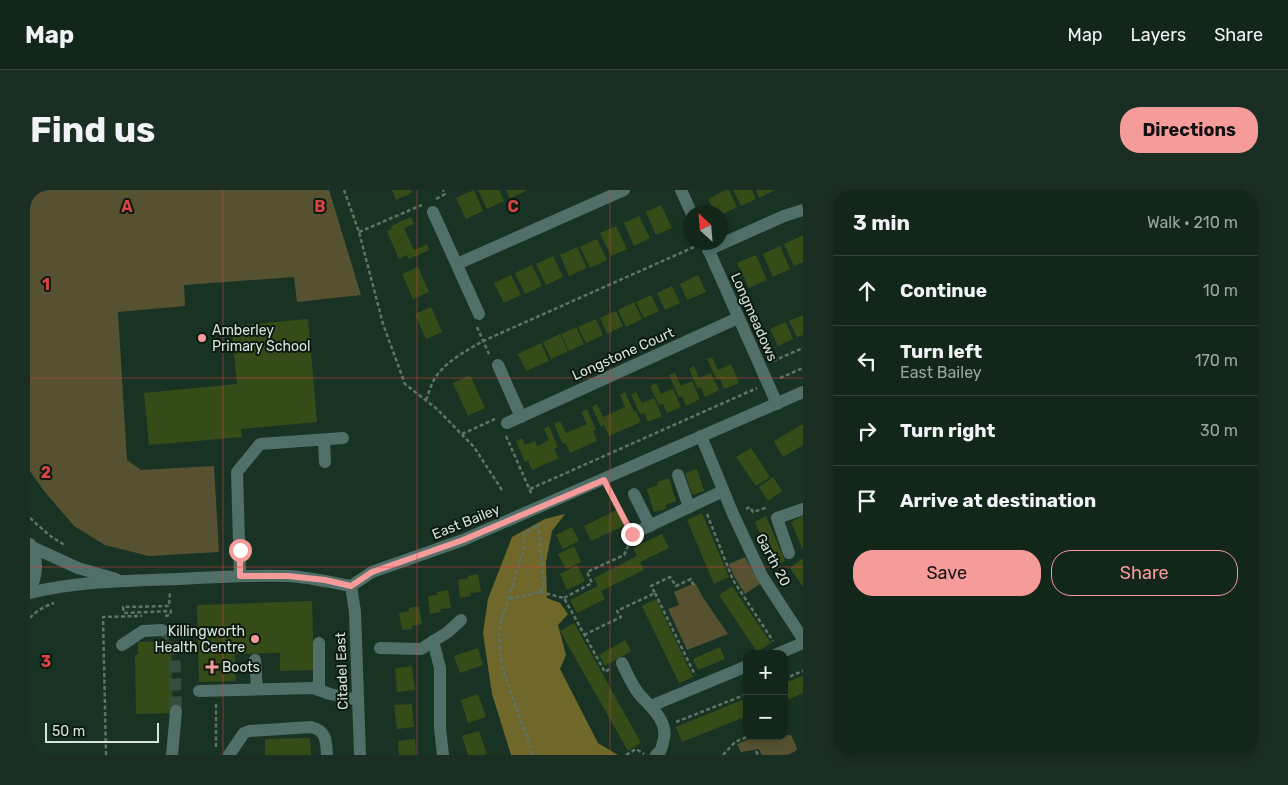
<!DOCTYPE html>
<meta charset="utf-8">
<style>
:root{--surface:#12261a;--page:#1b2e23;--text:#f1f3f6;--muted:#9ca5a2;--line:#314339;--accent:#f59b9a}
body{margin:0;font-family:Rubik,sans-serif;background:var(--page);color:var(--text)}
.controls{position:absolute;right:15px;bottom:15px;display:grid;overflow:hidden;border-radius:10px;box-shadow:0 2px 8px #0003}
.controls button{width:45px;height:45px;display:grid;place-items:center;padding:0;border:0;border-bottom:1px solid var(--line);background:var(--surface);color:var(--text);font:25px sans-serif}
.compass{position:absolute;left:653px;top:15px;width:45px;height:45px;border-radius:50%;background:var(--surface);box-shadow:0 2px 8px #0003;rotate:334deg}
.scale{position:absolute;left:15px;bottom:12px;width:114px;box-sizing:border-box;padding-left:5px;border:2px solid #d5e5da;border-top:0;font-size:14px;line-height:18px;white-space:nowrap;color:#d5e5da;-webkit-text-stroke:4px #0c1810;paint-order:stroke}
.stop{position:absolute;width:15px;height:15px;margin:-11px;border:4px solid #f59b9a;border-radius:50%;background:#fff}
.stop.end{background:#f59b9a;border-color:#fff;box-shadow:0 1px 5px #0008}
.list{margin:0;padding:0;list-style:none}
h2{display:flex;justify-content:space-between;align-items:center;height:65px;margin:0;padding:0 20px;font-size:21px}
h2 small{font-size:16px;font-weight:400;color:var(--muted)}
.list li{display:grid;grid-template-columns:32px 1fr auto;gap:15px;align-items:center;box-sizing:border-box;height:70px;padding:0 20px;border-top:1px solid var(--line)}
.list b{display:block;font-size:19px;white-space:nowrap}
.list p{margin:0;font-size:16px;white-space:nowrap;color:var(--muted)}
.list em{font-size:16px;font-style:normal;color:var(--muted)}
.actions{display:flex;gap:10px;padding:15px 20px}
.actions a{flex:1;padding:11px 0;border:1px solid var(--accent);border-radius:20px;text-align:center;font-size:18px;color:var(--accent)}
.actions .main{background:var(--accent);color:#111}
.icon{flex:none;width:28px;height:28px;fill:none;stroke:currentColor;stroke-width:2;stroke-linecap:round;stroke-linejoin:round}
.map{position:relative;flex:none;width:773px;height:565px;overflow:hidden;border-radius:20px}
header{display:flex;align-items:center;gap:30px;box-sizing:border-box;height:70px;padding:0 25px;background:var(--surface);border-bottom:1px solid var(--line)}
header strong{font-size:24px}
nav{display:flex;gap:28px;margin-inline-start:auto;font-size:18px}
.intro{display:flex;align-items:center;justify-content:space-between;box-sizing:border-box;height:120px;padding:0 30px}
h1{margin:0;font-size:35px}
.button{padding:12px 22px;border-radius:20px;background:var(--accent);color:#111;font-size:18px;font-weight:700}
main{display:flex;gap:30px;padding:0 30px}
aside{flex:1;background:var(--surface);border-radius:20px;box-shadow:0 2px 8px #0003}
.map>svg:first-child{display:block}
.green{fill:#565231}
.forest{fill:#70682b}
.building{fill:#364c18}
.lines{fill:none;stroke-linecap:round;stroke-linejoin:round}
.minor-tunnel{stroke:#344e3e;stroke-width:12;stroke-dasharray:12 6;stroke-linecap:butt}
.path{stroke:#5d7466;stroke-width:2.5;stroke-dasharray:4 2.5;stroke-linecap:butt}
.minor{stroke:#506f69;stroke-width:12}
.route{stroke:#f59b9a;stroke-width:6}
.grid{fill:none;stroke:#d64443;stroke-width:1;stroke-opacity:0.55}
.poi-dot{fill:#f59b9a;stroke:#0c1810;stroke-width:2}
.labels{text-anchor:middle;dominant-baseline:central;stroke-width:4;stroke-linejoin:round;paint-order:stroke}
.street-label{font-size:14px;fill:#d5e5da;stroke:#0c1810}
.poi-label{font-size:14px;fill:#d5e5da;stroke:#0c1810;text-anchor:start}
.grid-label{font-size:16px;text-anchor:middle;font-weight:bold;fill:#d64443;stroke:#0c1810;stroke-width:4;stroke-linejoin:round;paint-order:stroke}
</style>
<header>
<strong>Map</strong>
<nav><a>Map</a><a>Layers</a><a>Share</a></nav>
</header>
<div class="intro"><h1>Find us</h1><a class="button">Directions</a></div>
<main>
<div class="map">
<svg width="773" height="565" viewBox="0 0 773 565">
<rect width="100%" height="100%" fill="#183323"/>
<g class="green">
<path d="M0,0h299l32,105 -64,7 -3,-25 -110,8 1,21 -67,6 9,148 14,10 73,-4 5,86 -70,4 -44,-11 -31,-19 -30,-35 -14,-20z"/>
<path d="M715,367l15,27 -15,10 -11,-18 -5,-12z"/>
<path d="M665,393l9,16 24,35 -41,16 -19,-41 11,-4 -5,-13z"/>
<path d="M754,545h7l9,20h-38l-3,-6 -18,3 -4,-8 21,-8h26z"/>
</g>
<path class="forest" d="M535,324l-13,17 -6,31 1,36 13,5 8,11 -10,11 8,30 -6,14 38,74 20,12h-107l-19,-61 -9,-61 5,-34 24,-62 33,-18z"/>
<g class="building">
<path d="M362,0h19l1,3 -16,7z"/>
<path d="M444,0l9,21 -17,8 -10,-21z"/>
<path d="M448,0h21l5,11 -17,8z"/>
<path d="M476,0h21l-17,9z"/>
<path d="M696,0h3l8,17 -16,8v-3h-7l-6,-13z"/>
<path d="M703,0h19l4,9 -15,7z"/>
<path d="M726,0h19l-16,8z"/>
<path d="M631,15l11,23 -16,7 -10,-23z"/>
<path d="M609,26l11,22 -16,8 -10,-23z"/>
<path d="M381,27l3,7 -10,4 10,22 13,-6 2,6 -20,9 -2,-4 -8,4 -12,-28 5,-2 -1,-3z"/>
<path d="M586,36l11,23 -16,7 -11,-23z"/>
<path d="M773,45v27l-9,4 -10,-22z"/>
<path d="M567,49l10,21 -17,8 -10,-21z"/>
<path d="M750,56l10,23 -17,8 -10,-23z"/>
<path d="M547,57l10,21 -18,8 -9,-21z"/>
<path d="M726,65l11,25 -18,8 -12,-25z"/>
<path d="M523,66l10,21 -17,8 -10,-21z"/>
<path d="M502,75l10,21 -17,8 -10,-21z"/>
<path d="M388,77l11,25 -16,7 -11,-25z"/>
<path d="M481,85l10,20 -17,8 -10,-20z"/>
<path d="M668,85l8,17 -19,8 -7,-16z"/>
<path d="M642,96l8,17 -15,7 -8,-17z"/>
<path d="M621,105l8,16 -15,7 -8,-16z"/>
<path d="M604,112l8,17 -16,8 -8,-17z"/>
<path d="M401,117l11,25 -16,7 -11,-25z"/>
<path d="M586,121l7,15 -16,8 -7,-16z"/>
<path d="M773,125v20l-6,2 -8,-16z"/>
<path d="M278,129l9,103 -76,7 1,8 -93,8 -5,-52 93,-9 -6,-58z"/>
<path d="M566,129l7,16 -17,8 -8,-16z"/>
<path d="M756,132l7,17 -15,7 -8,-17z"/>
<path d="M546,137l8,17 -15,7 -8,-17z"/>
<path d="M530,144l8,17 -17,8 -8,-17z"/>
<path d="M511,153l8,18 -23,10 -8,-17z"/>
<path d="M682,167l6,13 13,-6 8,19 -15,6 -4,-10 -3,1 -10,-21z"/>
<path d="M664,176l5,12 12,-5 8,17 -14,7 -4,-10 -3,2 -9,-20z"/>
<path d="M645,183l6,13 11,-5 8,18 -14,7 -4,-10 -3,1 -10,-22z"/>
<path d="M440,185l15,33 -17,8 -15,-33z"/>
<path d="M626,193l5,11 12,-5 8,18 -14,6 -4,-9 -4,1 -9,-19z"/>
<path d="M595,202l9,20 2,-1 5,11 -32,14 -5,-11 -3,2 -9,-20 5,-3 6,13 22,-10 -5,-12z"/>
<path d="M606,202l6,11 12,-5 8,18 -14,6 -4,-9 -4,1 -9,-20z"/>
<path d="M557,219l9,21 -3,1 4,10 -27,12 -4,-10 -3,1 -9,-20 6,-3 6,12 21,-9 -6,-12z"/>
<path d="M773,234v21l-20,12 -9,-16z"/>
<path d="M519,236l9,21 -4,2 5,9 -27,12 -4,-10 -3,2 -9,-21 6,-3 3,7 10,-4 2,5h1l11,-6 -5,-11z"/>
<path d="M721,258l19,29 -14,9 -20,-29z"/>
<path d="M667,279l7,22 -12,4 -7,-22z"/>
<path d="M743,287l9,14 -14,10 -9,-14z"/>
<path d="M639,288l7,23 -11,4 1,4 -12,3 -7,-23 11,-4 -1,-3z"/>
<path d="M587,320l7,16 -33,15 -7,-15z"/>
<path d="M672,323l27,64 -15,7 -27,-64z"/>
<path d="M736,326l19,45 -11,5 -19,-44z"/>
<path d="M773,326v34l-12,-28z"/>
<path d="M542,337l7,14 -16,8 -7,-14z"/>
<path d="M632,344l7,14 -29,14 4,8 -43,21 4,8 -28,14 -7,-13 28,-14 -4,-8 43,-22 -4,-8z"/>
<path d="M544,356l7,16 -15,7 -8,-15z"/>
<path d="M773,368v29l-13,-19z"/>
<path d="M547,375l8,16 -18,9 -7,-16z"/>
<path d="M448,384l3,18 -11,1 1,3 -11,2 -2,-18 10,-2v-2z"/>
<path d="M702,396l39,57 -14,9 -38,-57z"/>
<path d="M418,400l3,18 -11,1 1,3 -11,2 -2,-18 10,-1 -1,-3z"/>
<path d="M626,409l37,78 -14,6 -37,-77z"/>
<path d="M282,411l2,69 -34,1v-18l-45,1 1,27 -37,1 -2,-77z"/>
<path d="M389,416l3,18 -10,2v3l-10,1 -3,-17 10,-2v-3z"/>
<path d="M544,433l67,120 -13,8 -68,-120z"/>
<path d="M595,450l6,11 -26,15 -6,-11z"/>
<path d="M141,451l2,72 -37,1 -1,-59h3v-13z"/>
<path d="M690,457l5,12 -27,11 -5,-11z"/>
<path d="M448,458l5,17 -23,8 -6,-17z"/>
<path d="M382,476l3,24 -18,2 -2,-24z"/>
<path d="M773,486v17l-19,8v-18z"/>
<path d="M448,504l8,23 -18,6 -7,-23z"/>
<path d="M717,508v18l-65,26 -6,-15z"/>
<path d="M382,514l2,23 -17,2 -3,-24z"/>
<path d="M449,541l8,23 -4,1h-15l-6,-19z"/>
<path d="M280,548l1,17h-46v-16z"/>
<path d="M385,549l1,16h-17l-1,-14z"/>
</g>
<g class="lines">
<path class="minor-tunnel" d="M132,440l9,6 3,6 2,69"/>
<g class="path">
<path d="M314,0l15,42 24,92 22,60 32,25 37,38 28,43"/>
<path d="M406,9l9,-5 -2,-4"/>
<path d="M329,42l63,-27"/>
<path d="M447,137l12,27"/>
<path d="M743,171l30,-13"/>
<path d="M750,188l23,-10"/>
<path d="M396,210c3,-7 5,-16 9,-22 11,-17 31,-27 48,-37l211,-94"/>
<path d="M432,244l33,-15"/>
<path d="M476,246l26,59"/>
<path d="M500,299l227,-101"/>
<path d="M579,300l17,33"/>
<path d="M716,319l4,-2 3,5 15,-5"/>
<path d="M677,324l26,66 40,61"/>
<path d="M0,328l19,17 17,11"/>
<path d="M510,402l24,6 41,74 6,-4"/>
<path d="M625,403l40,82"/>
<path d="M534,408l28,-15 -5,-11 37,-17 4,-9"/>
<path d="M479,409l31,-7 4,-6 -6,-64"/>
<path d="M135,426l5,-1 1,-4 -47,2 -1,-6 46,-1 1,-15"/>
<path d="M0,428c6,-7 15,-12 24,-15"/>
<path d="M554,445l37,-18 -4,-6 38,-18 -4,-7 19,-9 6,9 15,-7 3,8"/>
<path d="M754,489l19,-8"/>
<path d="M186,514v45"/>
<path d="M646,532l71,-28"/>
<path d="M754,540l6,1"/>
<path d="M726,561l2,4"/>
<path d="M76,565l-3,-138 39,-1"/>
<path d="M503,565l-31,-88 -3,-29 2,-16 23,-73v-15l14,-9"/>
<path d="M596,565l10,-6 8,5"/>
<path d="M693,565l12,-13 14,-6"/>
</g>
<g class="minor">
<path d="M651,0l10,22"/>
<path d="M403,22l46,102"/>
<path d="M675,52l72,162"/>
<path d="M678,60l76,-34 19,-6"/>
<path d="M427,74l167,-74"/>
<path d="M468,175l23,52"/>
<path d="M477,233l231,-105"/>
<path d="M671,246l32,78 29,62 41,63"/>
<path d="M294,250l1,22"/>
<path d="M648,285l11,32"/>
<path d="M604,304l16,32"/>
<path d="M602,344l91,-43"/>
<path d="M0,354c8,14 8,31 0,45"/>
<path d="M2,357l46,21 38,11"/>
<path d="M759,363l-12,-35 26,-9"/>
<path d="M210,386l-3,-104 23,-28 83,-6"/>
<path d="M321,396l4,26 5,143"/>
<path d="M0,403c48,-12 98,-12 147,-14 37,-2 73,-4 110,-3 21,1 43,6 64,10l21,-14 91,-32 340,-148"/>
<path d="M403,451l7,27v60l3,27"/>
<path d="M92,455l21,-14 19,-1"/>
<path d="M350,458l41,1 27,-17 13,-12"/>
<path d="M747,464l26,-11"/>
<path d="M225,470l2,29"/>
<path d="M592,473c5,10 10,23 18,32 11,13 30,27 23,47 -1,6 -2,9 -7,13"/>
<path d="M289,500v-47"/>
<path d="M169,501l114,-3 17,6 28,6"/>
<path d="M621,516l96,-40"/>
<path d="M142,565l4,-44"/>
<path d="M199,565l15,-22 5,-2 62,-4c16,4 15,14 16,28"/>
</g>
</g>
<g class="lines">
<path class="route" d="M210,360v26h48l37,4 26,6 21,-14 91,-32 141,-60 28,54"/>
</g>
<path class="grid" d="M193,0v565M387,0v565M580,0v565M0,188h773M0,377h773"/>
<g class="poi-dot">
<circle cx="172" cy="148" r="5"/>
<circle cx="225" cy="449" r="5"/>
<path d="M179.5 469.5h5v5h5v5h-5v5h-5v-5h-5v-5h5z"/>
</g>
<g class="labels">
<g class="street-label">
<text transform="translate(724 127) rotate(66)">Longmeadows</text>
<text transform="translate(593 164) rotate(-24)">Longstone Court</text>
<text transform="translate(436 332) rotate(-22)">East Bailey</text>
<text transform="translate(743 370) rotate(62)">Garth 20</text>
<text transform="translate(312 481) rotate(-92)">Citadel East</text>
</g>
<g class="poi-label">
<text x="182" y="140">Amberley<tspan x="182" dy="16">Primary School</tspan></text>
<text x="215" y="441" text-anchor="end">Killingworth<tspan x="215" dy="16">Health Centre</tspan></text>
<text x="192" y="477">Boots</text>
</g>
</g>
<g class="grid-label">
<text x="97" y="22">A</text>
<text x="290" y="22">B</text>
<text x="483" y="22">C</text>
<text x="16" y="100">1</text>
<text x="16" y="288">2</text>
<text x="16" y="477">3</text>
</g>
</svg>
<div class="controls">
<button>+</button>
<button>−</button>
</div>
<svg class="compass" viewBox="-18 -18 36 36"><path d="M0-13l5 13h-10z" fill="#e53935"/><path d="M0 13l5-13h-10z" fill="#9ca5a2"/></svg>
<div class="scale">50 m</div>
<div class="stop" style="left:210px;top:360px"></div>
<div class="stop end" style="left:602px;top:344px"></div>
</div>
<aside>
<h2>3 min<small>Walk · 210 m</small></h2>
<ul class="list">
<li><svg class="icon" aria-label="ahead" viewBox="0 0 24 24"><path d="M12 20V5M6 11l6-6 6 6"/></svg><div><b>Continue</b></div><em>10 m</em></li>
<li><svg class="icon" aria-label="left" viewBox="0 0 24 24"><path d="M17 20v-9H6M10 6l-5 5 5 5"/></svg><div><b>Turn left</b><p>East Bailey</p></div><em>170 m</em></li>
<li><svg class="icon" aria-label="right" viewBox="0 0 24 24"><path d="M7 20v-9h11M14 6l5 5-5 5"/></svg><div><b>Turn right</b></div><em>30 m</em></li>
<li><svg class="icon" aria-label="arrive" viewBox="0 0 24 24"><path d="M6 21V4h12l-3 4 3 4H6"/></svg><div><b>Arrive at destination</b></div></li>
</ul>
<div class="actions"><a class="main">Save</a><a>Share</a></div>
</aside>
</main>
